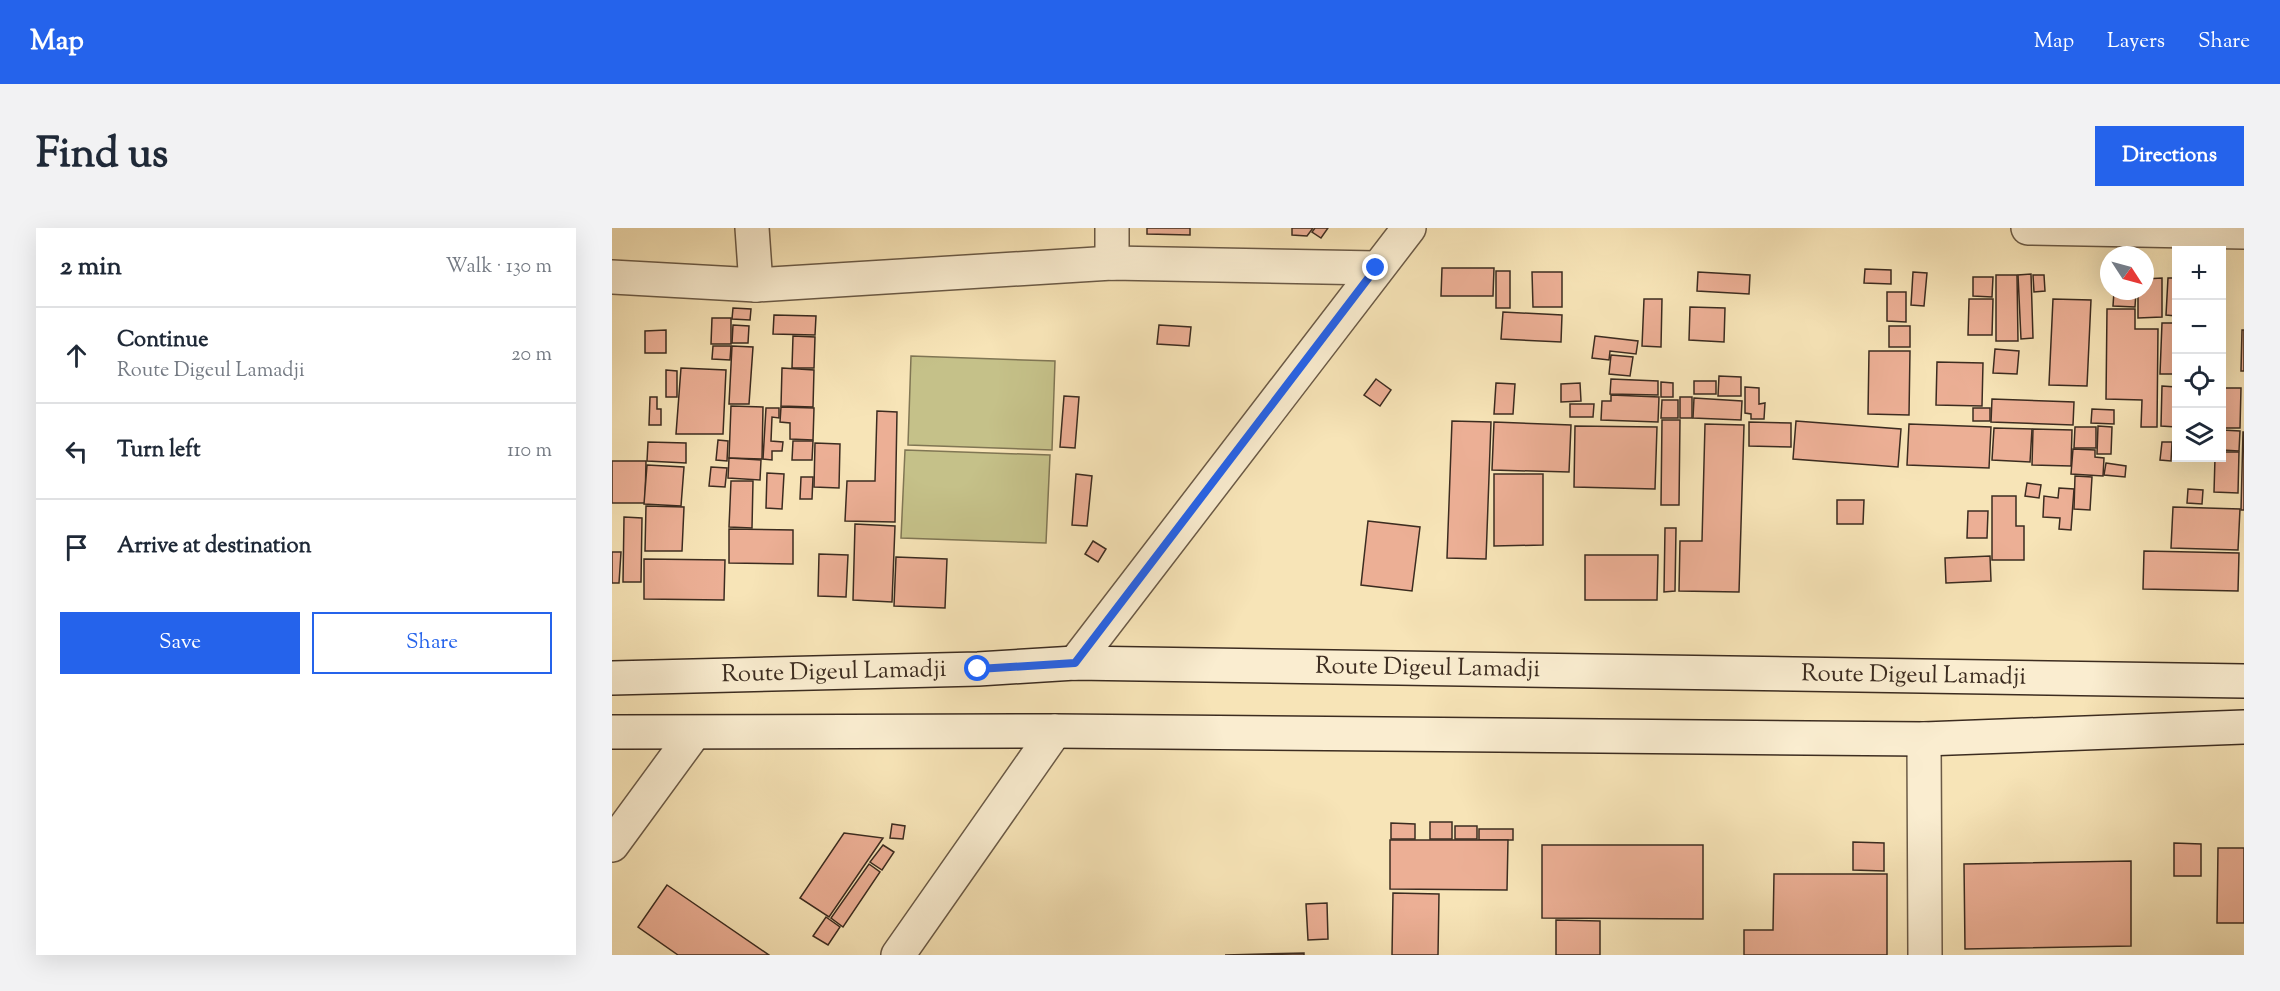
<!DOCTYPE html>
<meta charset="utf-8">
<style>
:root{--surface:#fff;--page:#f2f2f3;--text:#1f2937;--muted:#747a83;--line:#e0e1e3;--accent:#2563eb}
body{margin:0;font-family:"Sorts Mill Goudy",serif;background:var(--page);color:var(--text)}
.controls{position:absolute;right:18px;top:18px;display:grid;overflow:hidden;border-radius:0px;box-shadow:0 6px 24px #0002}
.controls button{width:54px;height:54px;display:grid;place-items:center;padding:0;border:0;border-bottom:2px solid var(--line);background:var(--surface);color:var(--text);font:30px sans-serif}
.compass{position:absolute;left:1488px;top:18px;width:54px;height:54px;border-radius:50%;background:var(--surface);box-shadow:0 6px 24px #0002;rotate:126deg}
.stop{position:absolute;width:18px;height:18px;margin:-14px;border:4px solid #2563eb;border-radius:50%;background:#fff}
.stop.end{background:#2563eb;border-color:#fff;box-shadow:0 2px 6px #0008}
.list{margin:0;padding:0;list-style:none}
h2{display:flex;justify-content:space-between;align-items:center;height:78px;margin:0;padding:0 24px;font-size:26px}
h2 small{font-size:20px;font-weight:400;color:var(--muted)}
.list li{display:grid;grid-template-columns:39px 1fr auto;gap:18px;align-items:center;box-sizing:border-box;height:96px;padding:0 24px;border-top:2px solid var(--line)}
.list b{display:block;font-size:22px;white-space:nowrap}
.list p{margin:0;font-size:20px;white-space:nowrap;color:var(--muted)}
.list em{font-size:20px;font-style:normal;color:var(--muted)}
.actions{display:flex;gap:12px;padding:18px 24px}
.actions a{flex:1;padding:14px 0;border:2px solid var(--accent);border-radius:0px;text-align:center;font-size:21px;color:var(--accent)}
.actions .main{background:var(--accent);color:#fff}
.icon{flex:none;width:33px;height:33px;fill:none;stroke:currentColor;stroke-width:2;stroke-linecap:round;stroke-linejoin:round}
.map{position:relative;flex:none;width:1632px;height:727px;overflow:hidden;border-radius:0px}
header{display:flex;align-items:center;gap:36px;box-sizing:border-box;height:84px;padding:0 30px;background:var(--accent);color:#fff}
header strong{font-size:28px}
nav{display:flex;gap:33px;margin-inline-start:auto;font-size:21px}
.intro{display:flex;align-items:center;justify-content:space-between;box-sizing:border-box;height:144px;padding:0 36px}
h1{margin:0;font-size:42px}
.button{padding:15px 27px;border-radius:0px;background:var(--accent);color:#fff;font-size:21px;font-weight:700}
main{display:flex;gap:36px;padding:0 36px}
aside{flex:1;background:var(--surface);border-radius:0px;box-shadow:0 6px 24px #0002}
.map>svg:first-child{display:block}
.green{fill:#c5c189;stroke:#807654;stroke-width:1.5}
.building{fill:#ecaf95;stroke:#3c2c20;stroke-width:1.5}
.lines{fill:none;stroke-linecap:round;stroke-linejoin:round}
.street-casing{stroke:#6b5a46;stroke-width:36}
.secondary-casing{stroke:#3c2c20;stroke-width:36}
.street{stroke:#faedd0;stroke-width:33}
.secondary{stroke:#faedd0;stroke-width:33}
.route{stroke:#2563eb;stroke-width:8}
.labels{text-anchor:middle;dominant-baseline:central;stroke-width:4.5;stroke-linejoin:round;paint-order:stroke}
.street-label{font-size:24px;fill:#3c2c20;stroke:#faedd0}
</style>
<header>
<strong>Map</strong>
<nav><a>Map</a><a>Layers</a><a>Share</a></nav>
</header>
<div class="intro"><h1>Find us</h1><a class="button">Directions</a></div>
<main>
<aside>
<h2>2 min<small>Walk · 130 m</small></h2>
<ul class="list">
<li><svg class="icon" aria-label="ahead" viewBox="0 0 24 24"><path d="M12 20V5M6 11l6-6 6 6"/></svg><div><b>Continue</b><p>Route Digeul Lamadji</p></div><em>20 m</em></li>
<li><svg class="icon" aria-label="left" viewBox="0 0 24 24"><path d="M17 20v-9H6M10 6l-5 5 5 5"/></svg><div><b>Turn left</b></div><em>110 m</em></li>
<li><svg class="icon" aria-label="arrive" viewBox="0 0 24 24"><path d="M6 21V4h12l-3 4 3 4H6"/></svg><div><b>Arrive at destination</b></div></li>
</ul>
<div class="actions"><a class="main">Save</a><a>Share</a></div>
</aside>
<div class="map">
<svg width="1632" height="727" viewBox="0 0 1632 727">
<rect width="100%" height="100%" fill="#f7e4b7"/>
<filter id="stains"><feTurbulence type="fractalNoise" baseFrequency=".00333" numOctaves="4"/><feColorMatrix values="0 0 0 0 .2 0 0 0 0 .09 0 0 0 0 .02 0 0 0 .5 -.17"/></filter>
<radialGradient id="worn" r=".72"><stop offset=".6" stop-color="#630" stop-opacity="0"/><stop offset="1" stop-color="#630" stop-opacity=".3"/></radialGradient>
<g class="green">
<path d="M299,128l144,5 -3,89 -144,-5z"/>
<path d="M293,222l145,5 -4,88 -145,-5z"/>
</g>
<g class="building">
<path d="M535,0h43v7l-43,-1z"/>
<path d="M680,0h21l-6,8 -15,-1z"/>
<path d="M703,0h13l-7,10 -9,-6z"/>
<path d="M830,40h52l-1,28h-52z"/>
<path d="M1253,41l26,1v14l-27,-1z"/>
<rect x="884" y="43" width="14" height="37"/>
<path d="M920,44h30v35h-29z"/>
<path d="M1086,44l52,3 -1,19 -52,-3z"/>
<path d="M1301,44l14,1 -3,33 -13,-1z"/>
<path d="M1419,46l2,64 -12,1 -3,-64z"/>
<path d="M1384,47h21l1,66h-22z"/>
<path d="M1421,47h11l1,16 -11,1z"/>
<path d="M1361,49h20l-1,20 -19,-1z"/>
<path d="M1550,50v39l-24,1v-27h7v-12z"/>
<path d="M1556,50h8v38l-10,-1z"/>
<path d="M1502,63h22l-1,16 -22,-1z"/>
<path d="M1275,64h19v30l-19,-1z"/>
<path d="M1032,71h18l-1,48 -19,-1z"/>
<path d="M1357,71h24l-1,36h-24z"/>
<path d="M1441,71l38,1 -4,86 -38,-1z"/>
<path d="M1078,79l35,1 -1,34 -35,-2z"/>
<path d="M121,80l18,1 -1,11 -18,-1z"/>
<path d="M1495,81h28v20h23l-1,98h-16l1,-27 -36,-1z"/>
<path d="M891,84l59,3 -1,27 -60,-3z"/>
<path d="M162,87l42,1 -1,19 -42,-1z"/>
<path d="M100,90h19v26h-20z"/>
<path d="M1550,95h14v51h-16z"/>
<path d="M121,97l16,1 -1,17h-16z"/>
<path d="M547,97l32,2 -2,19 -32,-2z"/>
<rect x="1277" y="98" width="21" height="21"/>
<path d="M54,102v23h-21v-22z"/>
<path d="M1630,102h2v41h-3z"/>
<path d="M181,108l22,1 -1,31h-22z"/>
<path d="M983,108l43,5 -2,13 -26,-3 -1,9 -17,-2z"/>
<path d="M101,118h18l-1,14 -18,-1z"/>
<path d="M120,118l21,1 -4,57h-20z"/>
<path d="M1383,121l24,2 -2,23 -24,-1z"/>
<path d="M1257,123h41l-1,64 -41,-1z"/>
<path d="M999,127l22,2 -3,19 -21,-2z"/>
<path d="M1325,134l46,1 -1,43 -46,-1z"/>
<path d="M69,140l45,2 -3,64h-47z"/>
<path d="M170,140l32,2 -1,37 -32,-1z"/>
<path d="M54,142l11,1v26h-11z"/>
<path d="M1107,148l22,1v19h-23z"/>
<path d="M764,151l15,11 -11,16 -16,-11z"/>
<path d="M999,151l47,2v14l-48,-1z"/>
<rect x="1082" y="153" width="22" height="13"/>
<path d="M1049,154l12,1v14h-12z"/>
<path d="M884,155l19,1 -2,30h-19z"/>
<path d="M968,155l1,18 -20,1v-18z"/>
<path d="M1550,158l14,1v40l-15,-1z"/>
<path d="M1133,159l14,1v16l6,-1 -1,16h-13v-5l-6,-1z"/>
<path d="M1610,160h19l-1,40h-18z"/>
<path d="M999,167l48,2 -1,25 -57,-2 1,-19h9z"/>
<path d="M452,168l15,1 -4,51 -15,-1z"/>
<path d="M38,169h7v12h4v16h-12z"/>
<rect x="1068" y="169" width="12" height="21"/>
<path d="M1082,170l48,3 -1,19 -48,-2z"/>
<path d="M1380,171l82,3 -1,23 -82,-3z"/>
<path d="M1050,172h16v18h-17z"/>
<path d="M958,176h24l-1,13h-23z"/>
<path d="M119,178l32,1 -1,52 -33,-1z"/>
<path d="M169,179l33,1 -1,32 -23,-1v-16l-10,-1z"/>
<path d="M154,180h13v10l-7,-1 -1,24 12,1 -1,9h-10v9l-9,-1z"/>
<rect x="1361" y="180" width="17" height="13"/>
<path d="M1480,181l22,1v14l-23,-1z"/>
<path d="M265,183l20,1 -2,110 -50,-1 2,-40h28z"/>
<path d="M1050,192h18l-1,85h-18z"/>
<path d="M840,193l39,1 -5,137 -39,-1z"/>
<path d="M1184,193l105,8 -3,38 -105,-8z"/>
<path d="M882,194l77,3 -2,47 -77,-2z"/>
<path d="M1137,194l42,1v24l-42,-1z"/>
<path d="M1093,196l39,1 -5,167 -60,-1 1,-50h22z"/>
<path d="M1297,196l82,3 -2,41 -82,-3z"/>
<path d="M963,198l82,1 -2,62 -81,-2z"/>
<path d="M1486,198l14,1 -1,27h-14z"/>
<path d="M1463,199h21v21h-22z"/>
<path d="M1382,200l38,1 -2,33 -38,-2z"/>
<path d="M1421,201l39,1 -1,36 -39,-1z"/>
<path d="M1610,202l18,1 -1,20 -17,-1z"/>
<path d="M1631,204h1v78h-3z"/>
<path d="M106,212l10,1 -1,20 -11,-1z"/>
<path d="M181,213h20l-1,19h-20z"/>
<path d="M36,214l38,1v20l-39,-2z"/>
<path d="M1550,214h10l-1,19 -11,-1z"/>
<path d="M203,215l25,1 -1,44 -25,-1z"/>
<path d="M1461,221l22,1v7l9,1 -1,18 -32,-2z"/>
<path d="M1610,224h17l-1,41 -24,-1 1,-34h7z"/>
<path d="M117,230l32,2 -1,20 -32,-2z"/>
<path d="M0,233h34l-1,42h-33z"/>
<path d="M1494,235l20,3 -1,11 -21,-2z"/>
<path d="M35,237l37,2 -3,39 -37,-2z"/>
<path d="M99,239l16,1 -2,19 -16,-1z"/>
<path d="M155,245l17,1 -2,35 -16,-1z"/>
<path d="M464,246l16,2 -5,50 -15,-1z"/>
<path d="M882,246h49v71l-49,1z"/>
<path d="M1463,248l17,1 -2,33 -16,-1z"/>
<path d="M189,249h12l-1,22h-12z"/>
<path d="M119,253h22l-1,47 -23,-1z"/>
<path d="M1415,255l14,2 -2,13 -14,-2z"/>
<path d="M1447,260l15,1 -3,41 -12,-1 1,-11 -17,-1 1,-21 14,2z"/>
<path d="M1576,261l15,1 -1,14 -15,-1z"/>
<path d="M1380,268h24v30h8v34h-32z"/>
<path d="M1225,272h27l-1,24h-26z"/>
<path d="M34,278l38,1 -2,44h-37z"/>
<path d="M1561,279l67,2 -2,41 -67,-2z"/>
<path d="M1356,283h20l-1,27h-20z"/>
<path d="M12,289l18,1 -1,64h-18z"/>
<path d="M756,293l52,6 -8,64 -51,-6z"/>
<path d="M243,296l40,2 -3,76 -39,-2z"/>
<path d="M1053,300h11l-1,63 -11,1z"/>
<path d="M117,301l64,1v34l-64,-1z"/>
<path d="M481,313l13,8 -8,13 -13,-8z"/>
<path d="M1532,323l95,2 -1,38 -95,-2z"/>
<path d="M0,324h9l-2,31h-7z"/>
<path d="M207,326l29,1 -2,42 -28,-1z"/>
<path d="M973,327h73l-1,45h-72z"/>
<path d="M1378,328l1,25 -45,2 -1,-25z"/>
<path d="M284,329l51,2 -2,49 -51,-2z"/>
<path d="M32,331l81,1 -1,40 -80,-1z"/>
<rect x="818" y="594" width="22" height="17"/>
<path d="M779,595l24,1v15h-24z"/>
<path d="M280,596l13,2 -2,13 -13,-1z"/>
<rect x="843" y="598" width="22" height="13"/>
<rect x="867" y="601" width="34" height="11"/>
<path d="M232,605l39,5 -54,79 -29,-19z"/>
<path d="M778,612h118l-1,50 -117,-1z"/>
<path d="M1241,614l31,1v28l-31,-1z"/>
<path d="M1562,615l27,1v32h-27z"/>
<path d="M271,617l11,7 -12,18 -12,-8z"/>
<path d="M930,617h161v74l-161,-1z"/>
<path d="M1606,620h26v75h-27z"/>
<path d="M1519,633v85l-166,3 -1,-85z"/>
<path d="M257,636l11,8 -37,55 -12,-9z"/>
<path d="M1162,646h113v81h-143v-25h29z"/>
<path d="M55,657l102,70h-91l-40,-28z"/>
<path d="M781,665l46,1 -1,61h-46z"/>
<path d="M715,675l1,36 -20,1 -2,-36z"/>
<path d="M214,689l14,10 -12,18 -15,-9z"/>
<path d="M944,692l44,1v34h-44z"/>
<path d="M692,725v2h-79z"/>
</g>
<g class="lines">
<defs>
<g id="street">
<path d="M140,0l4,57"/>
<path d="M500,0v35"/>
<path d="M1416,0l216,4"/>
<path d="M0,49l144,8 356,-22 264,5"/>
<path d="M463,435l334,-435"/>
<path d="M1312,511l1,216"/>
<path d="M0,617l82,-112"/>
<path d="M286,727l157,-224"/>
</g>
<g id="secondary">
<path id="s1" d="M0,450l366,-9 97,-6 1169,18"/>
<path d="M0,504l443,-1 869,8 320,-12"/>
</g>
</defs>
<use href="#street" class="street-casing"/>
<use href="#secondary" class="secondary-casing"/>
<use href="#street" class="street"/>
<use href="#secondary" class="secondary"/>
</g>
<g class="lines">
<path class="route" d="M366,441l97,-6 301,-395"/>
</g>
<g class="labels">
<g class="street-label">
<text stroke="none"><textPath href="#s1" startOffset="816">Route Digeul Lamadji</textPath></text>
<text stroke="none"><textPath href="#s1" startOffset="222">Route Digeul Lamadji</textPath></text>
<text stroke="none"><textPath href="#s1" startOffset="1302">Route Digeul Lamadji</textPath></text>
</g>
</g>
<rect width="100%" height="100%" filter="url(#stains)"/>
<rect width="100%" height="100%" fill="url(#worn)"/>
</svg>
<div class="controls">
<button>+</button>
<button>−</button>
<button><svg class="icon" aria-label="locate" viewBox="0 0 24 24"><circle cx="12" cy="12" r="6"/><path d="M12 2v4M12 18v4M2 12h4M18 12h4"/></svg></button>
<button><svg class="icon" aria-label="layers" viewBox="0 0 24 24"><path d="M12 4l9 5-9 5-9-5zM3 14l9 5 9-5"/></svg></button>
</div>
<svg class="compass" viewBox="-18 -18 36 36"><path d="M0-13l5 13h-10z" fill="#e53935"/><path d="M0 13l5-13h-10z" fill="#747a83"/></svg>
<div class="stop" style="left:366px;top:441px"></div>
<div class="stop end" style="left:764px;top:40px"></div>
</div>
</main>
